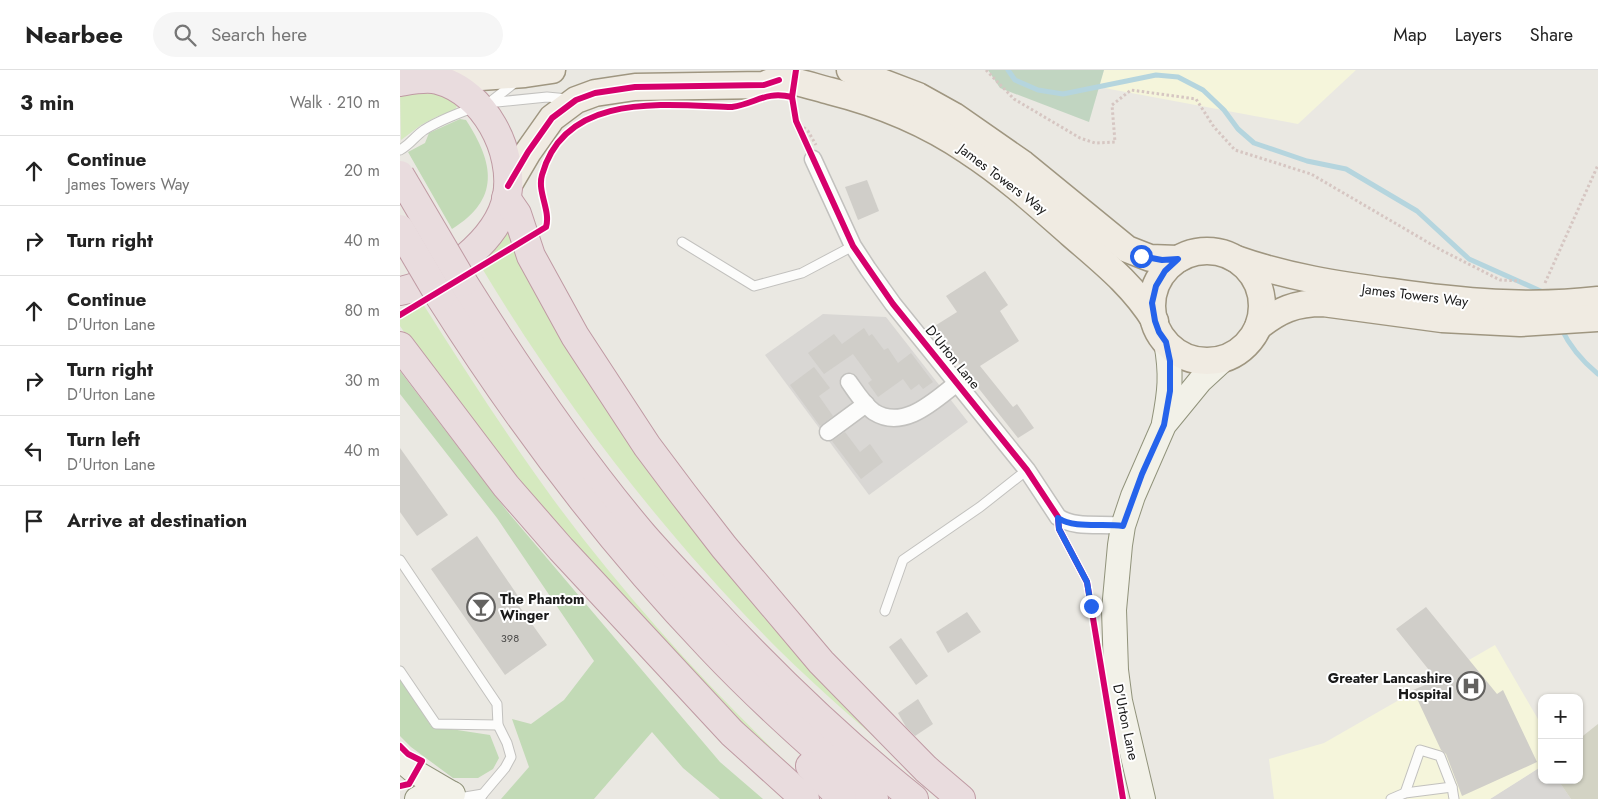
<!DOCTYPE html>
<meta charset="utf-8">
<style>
:root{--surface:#fff;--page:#f6f6f6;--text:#222;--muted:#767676;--line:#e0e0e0}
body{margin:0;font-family:Jost,sans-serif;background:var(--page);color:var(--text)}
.controls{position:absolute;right:15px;bottom:15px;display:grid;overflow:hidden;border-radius:10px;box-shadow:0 1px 4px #0004}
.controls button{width:45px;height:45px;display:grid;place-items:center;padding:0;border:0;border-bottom:1px solid var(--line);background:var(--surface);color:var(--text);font:25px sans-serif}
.stop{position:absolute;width:15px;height:15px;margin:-11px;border:4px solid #2563eb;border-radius:50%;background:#fff}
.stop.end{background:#2563eb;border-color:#fff;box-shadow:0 1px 5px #0008}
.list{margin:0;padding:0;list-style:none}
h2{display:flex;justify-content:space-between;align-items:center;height:65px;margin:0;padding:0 20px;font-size:21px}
h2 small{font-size:16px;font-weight:400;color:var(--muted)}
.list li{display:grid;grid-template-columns:32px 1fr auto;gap:15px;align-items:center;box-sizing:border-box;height:70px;padding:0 20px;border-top:1px solid var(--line)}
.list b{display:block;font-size:19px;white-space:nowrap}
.list p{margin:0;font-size:16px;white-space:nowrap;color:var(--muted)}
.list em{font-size:16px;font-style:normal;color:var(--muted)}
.icon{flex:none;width:28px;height:28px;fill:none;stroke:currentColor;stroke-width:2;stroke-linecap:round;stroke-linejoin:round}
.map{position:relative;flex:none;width:1198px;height:729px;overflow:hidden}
header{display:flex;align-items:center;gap:30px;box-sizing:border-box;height:70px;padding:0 25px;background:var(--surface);border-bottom:1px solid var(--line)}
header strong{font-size:24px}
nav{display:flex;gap:28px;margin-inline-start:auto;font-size:18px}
.search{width:350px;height:45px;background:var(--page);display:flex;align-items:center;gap:12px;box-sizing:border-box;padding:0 18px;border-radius:28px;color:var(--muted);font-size:19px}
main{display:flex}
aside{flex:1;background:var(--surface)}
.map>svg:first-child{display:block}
.residential{fill:#d9d7d4}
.education{fill:#f5f5db}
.construction{fill:#d3d3c4}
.grass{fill:#d5e9bf}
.forest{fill:#c2dab6}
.cemetery{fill:#c1d5c1}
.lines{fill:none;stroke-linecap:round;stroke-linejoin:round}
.stream{stroke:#b5d5de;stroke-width:5}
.building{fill:#d0cec9}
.lane-casing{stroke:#c2c1be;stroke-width:11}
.street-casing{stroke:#c2c1be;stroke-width:19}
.secondary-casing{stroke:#91937b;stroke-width:26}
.primary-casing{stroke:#9f9680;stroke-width:29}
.highway-casing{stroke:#bf9aa3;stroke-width:30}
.path{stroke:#d6c6c2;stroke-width:3;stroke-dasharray:2.5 2.5;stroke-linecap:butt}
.lane{stroke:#fcfcfb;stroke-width:9}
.street{stroke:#fcfcfb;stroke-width:16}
.secondary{stroke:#f2f1e8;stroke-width:24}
.primary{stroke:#f0ebe2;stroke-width:26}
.highway{stroke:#e9dcde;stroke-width:28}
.highway-bridge-casing{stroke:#bf9aa3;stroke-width:30;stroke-linecap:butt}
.highway-bridge{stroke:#e9dcde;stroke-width:28}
.cycleway-casing{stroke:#fff;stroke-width:9}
.cycleway{stroke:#d6006c;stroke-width:6}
.route{stroke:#2563eb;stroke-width:6}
.labels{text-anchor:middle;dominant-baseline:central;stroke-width:4;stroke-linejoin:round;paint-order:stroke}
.number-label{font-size:11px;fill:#484746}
.street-label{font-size:14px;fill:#1a1a1a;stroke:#fff}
.poi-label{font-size:14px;font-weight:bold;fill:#1a1a1a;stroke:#fff;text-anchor:start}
</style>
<header>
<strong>Nearbee</strong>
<div class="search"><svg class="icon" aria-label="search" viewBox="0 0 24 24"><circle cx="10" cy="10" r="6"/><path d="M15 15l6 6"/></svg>Search here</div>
<nav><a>Map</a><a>Layers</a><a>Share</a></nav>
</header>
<main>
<aside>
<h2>3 min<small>Walk · 210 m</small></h2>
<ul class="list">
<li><svg class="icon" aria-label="ahead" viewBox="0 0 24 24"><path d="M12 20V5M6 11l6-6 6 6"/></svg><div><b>Continue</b><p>James Towers Way</p></div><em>20 m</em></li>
<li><svg class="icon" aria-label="right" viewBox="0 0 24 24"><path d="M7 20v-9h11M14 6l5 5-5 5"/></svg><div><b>Turn right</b></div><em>40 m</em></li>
<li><svg class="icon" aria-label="ahead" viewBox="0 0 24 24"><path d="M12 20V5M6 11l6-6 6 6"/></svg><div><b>Continue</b><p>D'Urton Lane</p></div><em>80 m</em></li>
<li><svg class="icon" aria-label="right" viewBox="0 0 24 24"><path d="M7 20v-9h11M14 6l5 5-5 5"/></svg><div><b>Turn right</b><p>D'Urton Lane</p></div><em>30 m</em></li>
<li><svg class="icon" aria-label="left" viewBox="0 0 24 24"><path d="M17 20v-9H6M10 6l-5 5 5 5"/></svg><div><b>Turn left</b><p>D'Urton Lane</p></div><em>40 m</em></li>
<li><svg class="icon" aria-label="arrive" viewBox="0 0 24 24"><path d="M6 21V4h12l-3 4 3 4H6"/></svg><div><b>Arrive at destination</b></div></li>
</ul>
</aside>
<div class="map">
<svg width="1198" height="729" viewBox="0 0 1198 729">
<rect width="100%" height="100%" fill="#eae8e2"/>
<g class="residential">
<path d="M423,244l63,3 82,105 -99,73 -104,-140z"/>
<path d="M1142,696v14h16l13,19h-81z"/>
</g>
<g class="education">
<path d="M704,0h252l-58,54 -199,-37z"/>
<path d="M1095,575l47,81v40l-52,33h-216l-5,-40 55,-16z"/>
</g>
<path class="construction" d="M1198,654v75h-27l-13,-19h21v-41z"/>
<g class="grass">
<path d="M21,17l29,12 7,7 -2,4 -19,7 -15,8 -20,15 -1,-50z"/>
<path d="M115,154l31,77 383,482c-52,-43 -102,-86 -150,-133 -117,-117 -217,-248 -302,-390l20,-17z"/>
<path d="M23,234c42,66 84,132 130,195 78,106 167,201 262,291 -73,-63 -139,-135 -205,-206 -74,-82 -148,-166 -210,-258v-7z"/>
</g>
<g class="forest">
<path d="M60,49l6,1c28,43 35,79 -14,109l-44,-77 17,-9 4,-10z"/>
<path d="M0,301l107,140 213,251 43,37h-43l-37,-31 -31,-36 -58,67h-93l28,-32 -17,-48 19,5 33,-24 30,-39 -97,-143 -97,-124z"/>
<path d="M0,607l31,49 59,9 9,23 -6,11 -15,9h-25l-42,-31 -11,-11z"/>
</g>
<path class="cemetery" d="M588,0h116l-15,52 -89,-34z"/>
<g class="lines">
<g class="stream">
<path d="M608,0l7,10 23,10 25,4 93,-19 22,2 25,13 21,20 14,19 16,14 53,18 39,8 71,42 52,48 76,34"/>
<path d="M1161,258c9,19 21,33 37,46"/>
</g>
</g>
<g class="building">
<path d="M467,110l12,31 -21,9 -13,-33z"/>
<path d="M585,201l23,34 -8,6 19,30 -39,25 33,41 4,-3 17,24 -16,10 -69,-87 -3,1 -13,-25 24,-15 -11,-16z"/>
<path d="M464,258l5,8 3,-2 12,16 4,-2 10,15 13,-10 22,29 -10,7 -4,-5 -8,6 -8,-11 -25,18 -10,-14 4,-3 -19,-26 -29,20 -16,-21 26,-19 8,10z"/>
<path d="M414,297l16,21 -11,8 14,20 -13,10 -30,-41z"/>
<path d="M445,362l15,20 10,-8 13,18 -22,17 -29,-38z"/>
<path d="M0,378l48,67 -31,21 -17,-24z"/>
<path d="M77,466l41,60 -4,3 33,46 -42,30 -74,-106z"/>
<path d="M1026,537l71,87 6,-4 34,72 -75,34 -16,-42 -5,-4 -28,-60 24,-10 -41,-51z"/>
<path d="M567,542l14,20 -33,21 -12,-21z"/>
<path d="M501,568l27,38 -12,9 -27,-38z"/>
<path d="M518,629l15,25 -18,12 -9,-9 -8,-14z"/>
</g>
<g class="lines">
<defs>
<g id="lane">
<path d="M90,32l27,-21"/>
<path d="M0,80c11,-6 15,-14 24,-20 19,-12 42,-20 63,-27l60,-6 21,2"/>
<path d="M282,172l72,44 48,-13 51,-27"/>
<path d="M0,490l97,144 1,21 9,18 4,14 -6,11 -22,26 -3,5"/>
<path d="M485,541l18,-51 77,-53 47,-37"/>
<path d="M0,601l36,53 62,1"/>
<path d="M1005,723l15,-43 20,6 12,31 2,12"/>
<path d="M59,728l24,-4"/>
<path d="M991,729l14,-6 47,-6"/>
</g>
<g id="street">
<path d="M413,89l40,87 15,23 25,35 134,166 31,47c17,12 44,6 65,9"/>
<path d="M449,312c7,10 15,23 25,30 30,19 61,-12 83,-29"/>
<path d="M428,362l38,-28"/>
</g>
<g id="secondary">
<path d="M764,353c6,-31 8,-49 2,-81"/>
<path d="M0,689l15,13 36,21"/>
<path d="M17,729c11,-7 23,-10 36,-5"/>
<path d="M743,729l-23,-98 -4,-31 -2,-60 6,-65 3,-19 10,-30 31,-71 36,-44 25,-23"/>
</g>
<g id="primary">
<path d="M450,0l68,26 36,20 69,48 104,85 23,9 28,1"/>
<path d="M38,10l87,-6 27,-4"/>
<path d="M108,116l20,-34 24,-34 24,-18 19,-7 40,-6 129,-2c4,-2 9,-4 14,-5 11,-2 39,8 52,11 48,12 97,32 138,60 37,24 70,54 103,83 31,27 62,51 84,87"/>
<circle cx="807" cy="236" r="55"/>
<path d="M836,189c51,18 103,26 156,33 69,10 137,16 206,8"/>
<path d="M858,257c21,-17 37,-24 65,-24l119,16 78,4 77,-5"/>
</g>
<g id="highway">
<path d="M0,12c12,-2 27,-5 38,-2 46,12 77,71 69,116 -8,44 -65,87 -107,95"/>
<path d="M106,128l11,16 14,42 44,80 72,110 36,48 41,53 97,115 105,107 35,30"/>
<path d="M63,212c55,88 113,174 180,253 20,23 41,45 62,67 65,70 134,137 209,197"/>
<path d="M40,227c79,125 168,243 270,350 51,54 107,104 164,152"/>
<path d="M0,276l106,140 55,63 171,184 73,66"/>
<path d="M410,696l32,33"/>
</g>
</defs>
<use href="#lane" class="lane-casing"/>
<use href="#street" class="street-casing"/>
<use href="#secondary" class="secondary-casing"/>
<use href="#primary" class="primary-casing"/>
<use href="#highway" class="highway-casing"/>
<g class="path">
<path d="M586,0l28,29 66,39 15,5 20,-1 -3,-37 19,-15 65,9 18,28 21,23 76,24 130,76 59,30 20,1"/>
<path d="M396,51l12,10 8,14"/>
<path d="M1145,213l53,-118"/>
</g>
<use href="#lane" class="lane"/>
<use href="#street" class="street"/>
<use href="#secondary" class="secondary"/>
<use href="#primary" class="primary"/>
<use href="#highway" class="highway"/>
<defs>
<g id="highway-bridge">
<path d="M0,105l63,107"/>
<path d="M0,159l40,68"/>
</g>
</defs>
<use href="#highway-bridge" class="highway-bridge-casing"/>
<use href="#highway-bridge" class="highway-bridge"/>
<defs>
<g id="cycleway">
<path d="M396,0l-4,27 4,24 57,125 40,58 134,166 31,47 1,12 28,53 36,217"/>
<path d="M108,116l20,-34 24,-34 24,-18 19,-7 40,-6 129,-2 15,-5"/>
<path d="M0,245l146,-88c5,-16 -9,-35 -4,-52 23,-84 124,-70 190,-68 25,-4 33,-16 60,-10"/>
<path d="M0,676l8,8 14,7 -13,23 -9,2"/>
</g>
</defs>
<use href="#cycleway" class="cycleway-casing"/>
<use href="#cycleway" class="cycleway"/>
</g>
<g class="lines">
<path class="route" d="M691,536l-4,-24 -28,-53 -1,-11c17,11 44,5 65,8l19,-52 22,-49 6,-34v-30l-4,-19 -7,-10 -4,-11 -3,-18 4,-17 9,-15 13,-12 -16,1 -21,-4"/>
</g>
<defs>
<symbol id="bar-ring" viewBox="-11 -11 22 22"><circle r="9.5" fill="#fff" stroke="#636260" stroke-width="1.5"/><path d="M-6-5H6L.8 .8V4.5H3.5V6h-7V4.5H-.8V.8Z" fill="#636260"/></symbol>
<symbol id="hospital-ring" viewBox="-11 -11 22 22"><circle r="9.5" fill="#fff" stroke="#636260" stroke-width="1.5"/><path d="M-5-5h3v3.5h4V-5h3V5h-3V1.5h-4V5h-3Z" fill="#636260"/></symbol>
</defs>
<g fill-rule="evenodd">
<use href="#bar-ring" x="65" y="521" width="32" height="32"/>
<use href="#hospital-ring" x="1055" y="600" width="32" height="32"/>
</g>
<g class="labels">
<g class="number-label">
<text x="110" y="568">398</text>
</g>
<g class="street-label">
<text transform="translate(603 109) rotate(37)">James Towers Way</text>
<text transform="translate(1015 225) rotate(7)">James Towers Way</text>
<text transform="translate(553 287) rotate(51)">D'Urton Lane</text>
<text transform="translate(726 652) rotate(78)">D'Urton Lane</text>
</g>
<g class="poi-label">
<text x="100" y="529">The Phantom<tspan x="100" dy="16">Winger</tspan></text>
<text x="1052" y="608" text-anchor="end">Greater Lancashire<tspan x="1052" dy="16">Hospital</tspan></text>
</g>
</g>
</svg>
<div class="controls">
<button>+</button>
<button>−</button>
</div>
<div class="stop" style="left:741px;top:186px"></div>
<div class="stop end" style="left:691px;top:536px"></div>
</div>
</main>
